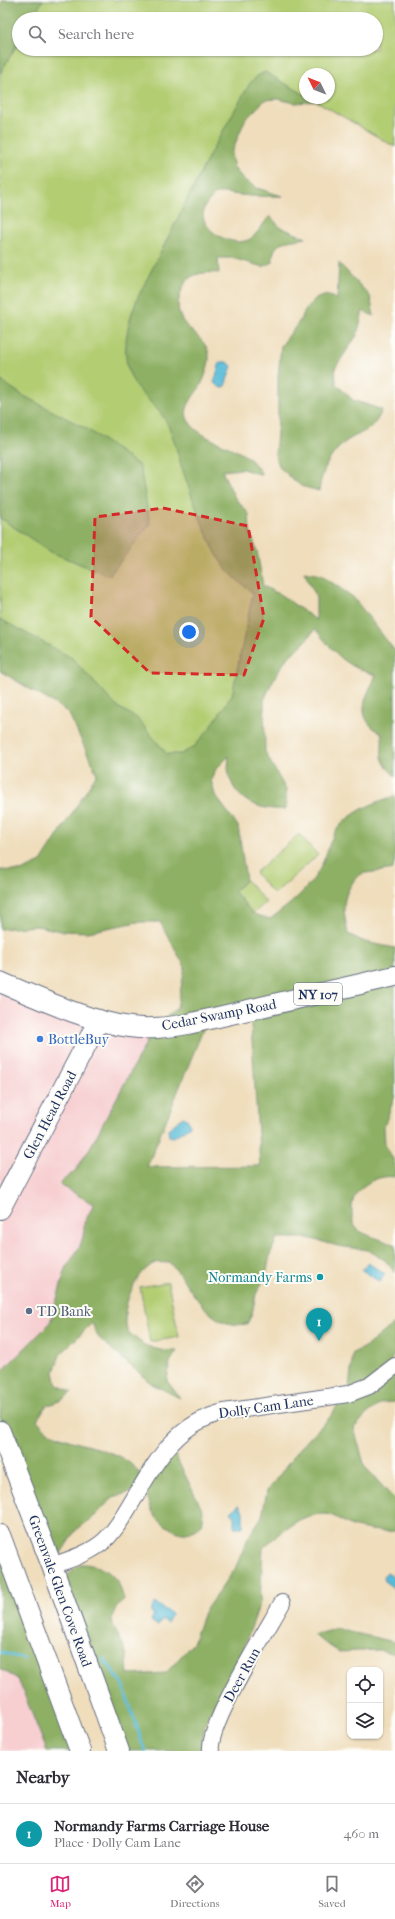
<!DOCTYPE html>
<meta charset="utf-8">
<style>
:root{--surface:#fff;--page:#f2f2f3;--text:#2b2b33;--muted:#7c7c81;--line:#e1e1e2;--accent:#db2777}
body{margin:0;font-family:"IM FELL French Canon",serif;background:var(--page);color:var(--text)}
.controls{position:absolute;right:12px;bottom:12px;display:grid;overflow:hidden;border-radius:8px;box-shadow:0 1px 3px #0004}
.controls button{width:36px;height:36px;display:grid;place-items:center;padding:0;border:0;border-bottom:1px solid var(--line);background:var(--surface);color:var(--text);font:20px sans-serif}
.compass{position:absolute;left:299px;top:68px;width:36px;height:36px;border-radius:50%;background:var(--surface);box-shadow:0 1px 3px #0004;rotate:313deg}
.you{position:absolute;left:189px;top:632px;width:14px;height:14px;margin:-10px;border:3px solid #fff;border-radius:50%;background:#1a73e8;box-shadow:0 0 0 6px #1a73e833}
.badge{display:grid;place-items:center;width:26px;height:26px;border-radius:50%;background:var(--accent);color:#fff;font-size:13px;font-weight:700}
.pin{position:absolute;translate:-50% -33px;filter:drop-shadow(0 1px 2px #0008)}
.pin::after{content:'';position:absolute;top:21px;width:14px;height:12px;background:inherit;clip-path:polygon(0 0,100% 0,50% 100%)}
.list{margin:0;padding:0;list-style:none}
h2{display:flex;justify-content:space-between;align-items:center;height:52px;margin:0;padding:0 16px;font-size:17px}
h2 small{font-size:13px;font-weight:400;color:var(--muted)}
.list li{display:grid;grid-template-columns:26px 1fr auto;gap:12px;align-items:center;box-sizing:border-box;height:60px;padding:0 16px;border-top:1px solid var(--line)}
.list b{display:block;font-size:15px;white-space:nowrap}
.list p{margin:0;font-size:13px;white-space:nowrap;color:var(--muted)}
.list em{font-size:13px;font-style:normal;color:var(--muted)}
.icon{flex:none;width:22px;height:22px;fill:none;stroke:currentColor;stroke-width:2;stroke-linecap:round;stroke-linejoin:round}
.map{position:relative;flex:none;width:395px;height:1751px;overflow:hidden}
.search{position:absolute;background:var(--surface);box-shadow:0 1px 3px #0004;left:12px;right:12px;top:12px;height:44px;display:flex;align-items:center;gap:10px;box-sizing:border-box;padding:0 14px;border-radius:22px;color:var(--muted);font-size:15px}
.sheet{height:112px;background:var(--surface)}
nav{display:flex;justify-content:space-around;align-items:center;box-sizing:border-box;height:56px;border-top:1px solid var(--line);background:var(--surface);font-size:11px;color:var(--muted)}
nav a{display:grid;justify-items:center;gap:2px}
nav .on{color:var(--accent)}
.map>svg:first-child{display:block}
.built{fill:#f7cfd1}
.green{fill:#b3cd73;stroke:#677e68;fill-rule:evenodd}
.forest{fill:#8eb065;stroke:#547062;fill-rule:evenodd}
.water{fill:#58bcd7;stroke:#3a769a}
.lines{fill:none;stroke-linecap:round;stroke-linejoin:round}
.stream{stroke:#58bcd7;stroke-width:3}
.minor-casing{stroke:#656c7f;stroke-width:18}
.major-casing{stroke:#656c7f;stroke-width:22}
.minor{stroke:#fff;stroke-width:16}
.major{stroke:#fff;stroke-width:20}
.marked{fill:#d62828;fill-opacity:0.2;stroke:#d62828;stroke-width:3;stroke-dasharray:8 5;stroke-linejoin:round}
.shop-dot{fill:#3f7fe0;stroke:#fdfcf7;stroke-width:1.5}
.culture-dot{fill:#0f9aa8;stroke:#fdfcf7;stroke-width:1.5}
.service-dot{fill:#5c6f8a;stroke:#fdfcf7;stroke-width:1.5}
.labels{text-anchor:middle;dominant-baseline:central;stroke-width:4;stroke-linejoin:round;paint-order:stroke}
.shield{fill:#fdfcf7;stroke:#5f6c8c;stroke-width:1}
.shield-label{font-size:13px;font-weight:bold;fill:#1b2f5e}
.street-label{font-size:14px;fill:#1b2f5e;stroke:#fdfcf7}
.shop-label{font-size:14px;fill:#366cbe;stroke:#fdfcf7;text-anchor:start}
.culture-label{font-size:14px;fill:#0d838f;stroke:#fdfcf7;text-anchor:end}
.service-label{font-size:14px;fill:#4e5e75;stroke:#fdfcf7;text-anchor:start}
</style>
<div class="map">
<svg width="395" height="1751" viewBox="0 0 395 1751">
<rect width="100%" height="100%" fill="#fdfcf7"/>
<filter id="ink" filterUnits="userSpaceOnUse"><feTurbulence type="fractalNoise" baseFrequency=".025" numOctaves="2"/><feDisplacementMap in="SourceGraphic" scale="8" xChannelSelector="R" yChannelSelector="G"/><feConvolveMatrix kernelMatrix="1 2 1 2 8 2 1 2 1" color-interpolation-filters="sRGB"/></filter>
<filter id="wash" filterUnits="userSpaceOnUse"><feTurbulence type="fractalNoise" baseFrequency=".012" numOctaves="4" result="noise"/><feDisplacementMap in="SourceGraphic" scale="16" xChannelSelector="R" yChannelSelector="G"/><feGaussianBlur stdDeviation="0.9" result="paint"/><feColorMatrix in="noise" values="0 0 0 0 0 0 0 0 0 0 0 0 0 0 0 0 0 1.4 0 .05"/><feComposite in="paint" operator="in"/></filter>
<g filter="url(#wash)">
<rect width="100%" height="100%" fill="#efddbb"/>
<g class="built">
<path d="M0,982l154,46 -63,118 -16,25 -11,8 29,24 -1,5 -8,15v10l-4,13 -14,22 -16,55 -50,50z"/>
<path d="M0,1670l18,9 29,72h-47z"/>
</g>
<g class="green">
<path d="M20,0h375v147l-84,-49h18v-24h-24v21l-40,-23 -126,243 138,302 -87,170 -190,-135v-613zM19,19h357v30h-357z"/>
<path d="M299,834l19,21 -44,39 -19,-21z"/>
<path d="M246,880l20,22 -13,12 -19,-23z"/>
<path d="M168,1282l11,55 -29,5 -10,-55z"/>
</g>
<g class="forest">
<path d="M3,0h40l-11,19h-13v22l-19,33v-68z"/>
<path d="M265,72l40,23v3h6l5,3 -20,2 -19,-4 -12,1 -20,20 -14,34 3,14 10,12 13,8 25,8c-14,0 -28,1 -42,-1 -6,0 -16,-3 -22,-2 -4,1 -8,7 -11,10 -17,22 24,47 43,36 8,-5 13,-16 20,-23l10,11 26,11c-17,3 -35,2 -33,24l-10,5 -31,-9h-14l1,15c-14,-1 -30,-1 -36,14 -20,44 29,44 26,73 -1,7 -4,17 -7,23 -6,12 -23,26 -12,40 12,17 44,23 60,36 5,5 9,11 13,16l-21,-6 -20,2 13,27 14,16 1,17 7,20 6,35 18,9 35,25v-24l-12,-24 17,3 32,22 42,54v125c-18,-18 -12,-19 -13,-42 -29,-17 -17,-35 -6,-59 -32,-9 -40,-21 -61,-46l-10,13 -18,16 -15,24 -8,18 1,52 21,38v19c-28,2 -55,-9 -58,-41 0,-4 1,-8 1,-12l-13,13 -5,11 4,15 23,31 8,54 -12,11 19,23 17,5c18,-13 37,-28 48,-47 8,-13 10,-28 17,-40 13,-19 39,-30 60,-36v64l-2,9c-9,2 -19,3 -28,4 -5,1 -10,5 -12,9 -13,19 -9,30 -5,52l17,8 30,6v147l-11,32 1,17 10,19v14c-15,-3 -38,8 -42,24 -1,3 -1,8 -1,12 0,5 1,11 4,15 6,7 29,12 39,17v28l-9,-12 -18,-11 -30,-4 -30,-8h-31l-7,17 -4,21 -10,18 -4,20 -5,10c-40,7 -55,-38 -77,-61 -4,0 -12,-1 -15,0 -20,9 -37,48 -27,68 1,2 4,4 6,6 14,12 26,14 43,14l-7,11 -3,19 13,17 -28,-14 -27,-23 -27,-24 -6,-14 -32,32 -6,17 3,13 15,7 -10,8 -16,6 -9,14c4,4 8,10 13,12 30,17 76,14 93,47l23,-24 8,-2 29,58 -2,15c-12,8 -18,10 -31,2 -20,-11 -19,-21 -25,-40l-32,9 -17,18 -21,16 -17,27 -58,-136v-49l50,-50 16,-55 14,-22 4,-13v-10l8,-15 1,-4 -29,-17 -3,-2v-3l14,-11 16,-25 63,-118 23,-20 8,-41 -25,-45h-23l-49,10 -27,-1 -24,-5 -37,3v-59l21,1 20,-9 56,-88 -29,-62 -68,-41v-52l72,39 44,48 21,12 30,36h14l13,-7 16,-19 22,-33 21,-102c-8,-7 -18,-14 -25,-22 -19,-22 -37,-77 -47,-106 -4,-13 -7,-28 -13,-40 -12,-24 -35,-31 -41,-60 -4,-24 2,-48 12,-70l71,-141 40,-71 7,-7zM250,1010l10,156 -113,1 60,-147z"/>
<path d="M339,263l31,33 4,20 -11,-5 -6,24 -22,33 1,16 17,16 29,10c-9,23 -22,21 -38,33 -16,14 -22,28 -25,48l-18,-5 -21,-18 -5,-13 3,-34v-43l3,-32 18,-24 7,-13 9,-10 12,-4 10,4z"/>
<path d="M0,380l22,15 65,34 53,37 10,58 -41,52 -58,-24 -51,-34z"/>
<path d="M395,1323v29l-5,10h5v40l-14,1 -14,11 -13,14 11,39 30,33v31c-13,1 -27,-1 -40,-4 -10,-3 -21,-13 -31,-13 -25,0 -43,18 -61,34l-3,55 -17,47 -38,73 -4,28h-78l-59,-172 15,-15c14,-1 32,6 40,20 2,5 3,10 5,15 -21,22 -10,26 0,48 4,7 3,20 4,28l38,-2 27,-30 11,-31 31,-43 13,-31 14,-22 5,-25 34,-44 29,-30 19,-29 4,-35 15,-8z"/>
<path d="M0,1550l80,201h-33l-29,-72 -18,-10z"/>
<path d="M337,1629l58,13v12l-16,-4 -40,2 -26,-17z"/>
</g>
<g class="water">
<path d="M220,362h7l5,4 -7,20 -4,2 -7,-5z"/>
<path d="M183,1117l4,2 3,7 -16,11 -5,-1 -1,-7z"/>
<path d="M368,1263l17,11 -5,8 -18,-12z"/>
<path d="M239,1505l4,6v16h-9v-11l-3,-5z"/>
<path d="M387,1573l8,5v11l-11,-8 -1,-4z"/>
<path d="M155,1603l17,11 -5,9 -5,-3 -4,6 -7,-5 3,-6 -4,-3z"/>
</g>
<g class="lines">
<g class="stream">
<path d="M0,1652l24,7"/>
<path d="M103,1658l19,25 23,68"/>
</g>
</g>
</g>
<g filter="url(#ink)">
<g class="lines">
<defs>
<g id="minor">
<path d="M52,1566c18,-7 37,-12 52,-25 10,-9 18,-22 25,-34 25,-41 44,-83 95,-95l124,-18 21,-8 26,-20"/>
<path d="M211,1751c-4,-26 56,-121 71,-148"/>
</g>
<g id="major">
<path d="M0,982c38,16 90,40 130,45 20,3 39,0 58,-3l207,-48"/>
<path d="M0,1209l99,-189"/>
<path d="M0,1431l52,135 67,185"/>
<path d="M0,1535l80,216"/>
</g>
</defs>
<use href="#minor" class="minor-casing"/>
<use href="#major" class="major-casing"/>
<use href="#minor" class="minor"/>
<use href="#major" class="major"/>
</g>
</g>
<path class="marked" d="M163,508l85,18 16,92 -20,57 -94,-2 -59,-56 4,-100z"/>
<circle class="shop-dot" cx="40" cy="1039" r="4"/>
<circle class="culture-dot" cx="320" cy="1277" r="4"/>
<circle class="service-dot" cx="29" cy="1311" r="4"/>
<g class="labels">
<rect class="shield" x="294" y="983" width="48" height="22" rx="3"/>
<g class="shield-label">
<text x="318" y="994">NY 107</text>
</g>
<g class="street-label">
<text transform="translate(219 1015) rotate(-11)">Cedar Swamp Road</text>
<text transform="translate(50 1115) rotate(-62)">Glen Head Road</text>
<text transform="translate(266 1407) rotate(-8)">Dolly Cam Lane</text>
<text transform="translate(60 1591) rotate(70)">Greenvale Glen Cove Road</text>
<text transform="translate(242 1675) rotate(-61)">Deer Run</text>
</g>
<g class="shop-label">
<text x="48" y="1039">BottleBuy</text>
</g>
<g class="culture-label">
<text x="312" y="1277">Normandy Farms</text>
</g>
<g class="service-label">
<text x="37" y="1311">TD Bank</text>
</g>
</g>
</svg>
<div class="controls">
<button><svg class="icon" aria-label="locate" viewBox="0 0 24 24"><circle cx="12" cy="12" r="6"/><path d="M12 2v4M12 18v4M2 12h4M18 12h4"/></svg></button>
<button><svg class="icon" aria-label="layers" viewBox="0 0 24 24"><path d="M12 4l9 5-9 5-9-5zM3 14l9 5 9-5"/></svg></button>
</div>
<svg class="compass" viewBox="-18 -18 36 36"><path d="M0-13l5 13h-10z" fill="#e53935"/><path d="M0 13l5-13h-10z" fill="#7c7c81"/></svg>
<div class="you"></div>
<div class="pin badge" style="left:319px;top:1341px;background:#0f9aa8">1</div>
<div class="search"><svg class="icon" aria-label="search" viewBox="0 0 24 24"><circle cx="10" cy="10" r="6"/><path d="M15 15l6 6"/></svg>Search here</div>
</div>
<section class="sheet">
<h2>Nearby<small></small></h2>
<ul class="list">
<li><span class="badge" style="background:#0f9aa8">1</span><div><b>Normandy Farms Carriage House</b><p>Place · Dolly Cam Lane</p></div><em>460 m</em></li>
</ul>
</section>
<nav>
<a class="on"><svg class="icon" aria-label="map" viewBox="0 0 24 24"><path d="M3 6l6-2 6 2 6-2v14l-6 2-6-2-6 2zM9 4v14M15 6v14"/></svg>Map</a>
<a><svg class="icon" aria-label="directions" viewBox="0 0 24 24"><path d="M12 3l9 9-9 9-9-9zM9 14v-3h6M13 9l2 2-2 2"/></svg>Directions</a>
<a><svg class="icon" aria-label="saved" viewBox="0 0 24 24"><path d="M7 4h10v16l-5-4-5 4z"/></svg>Saved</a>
</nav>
